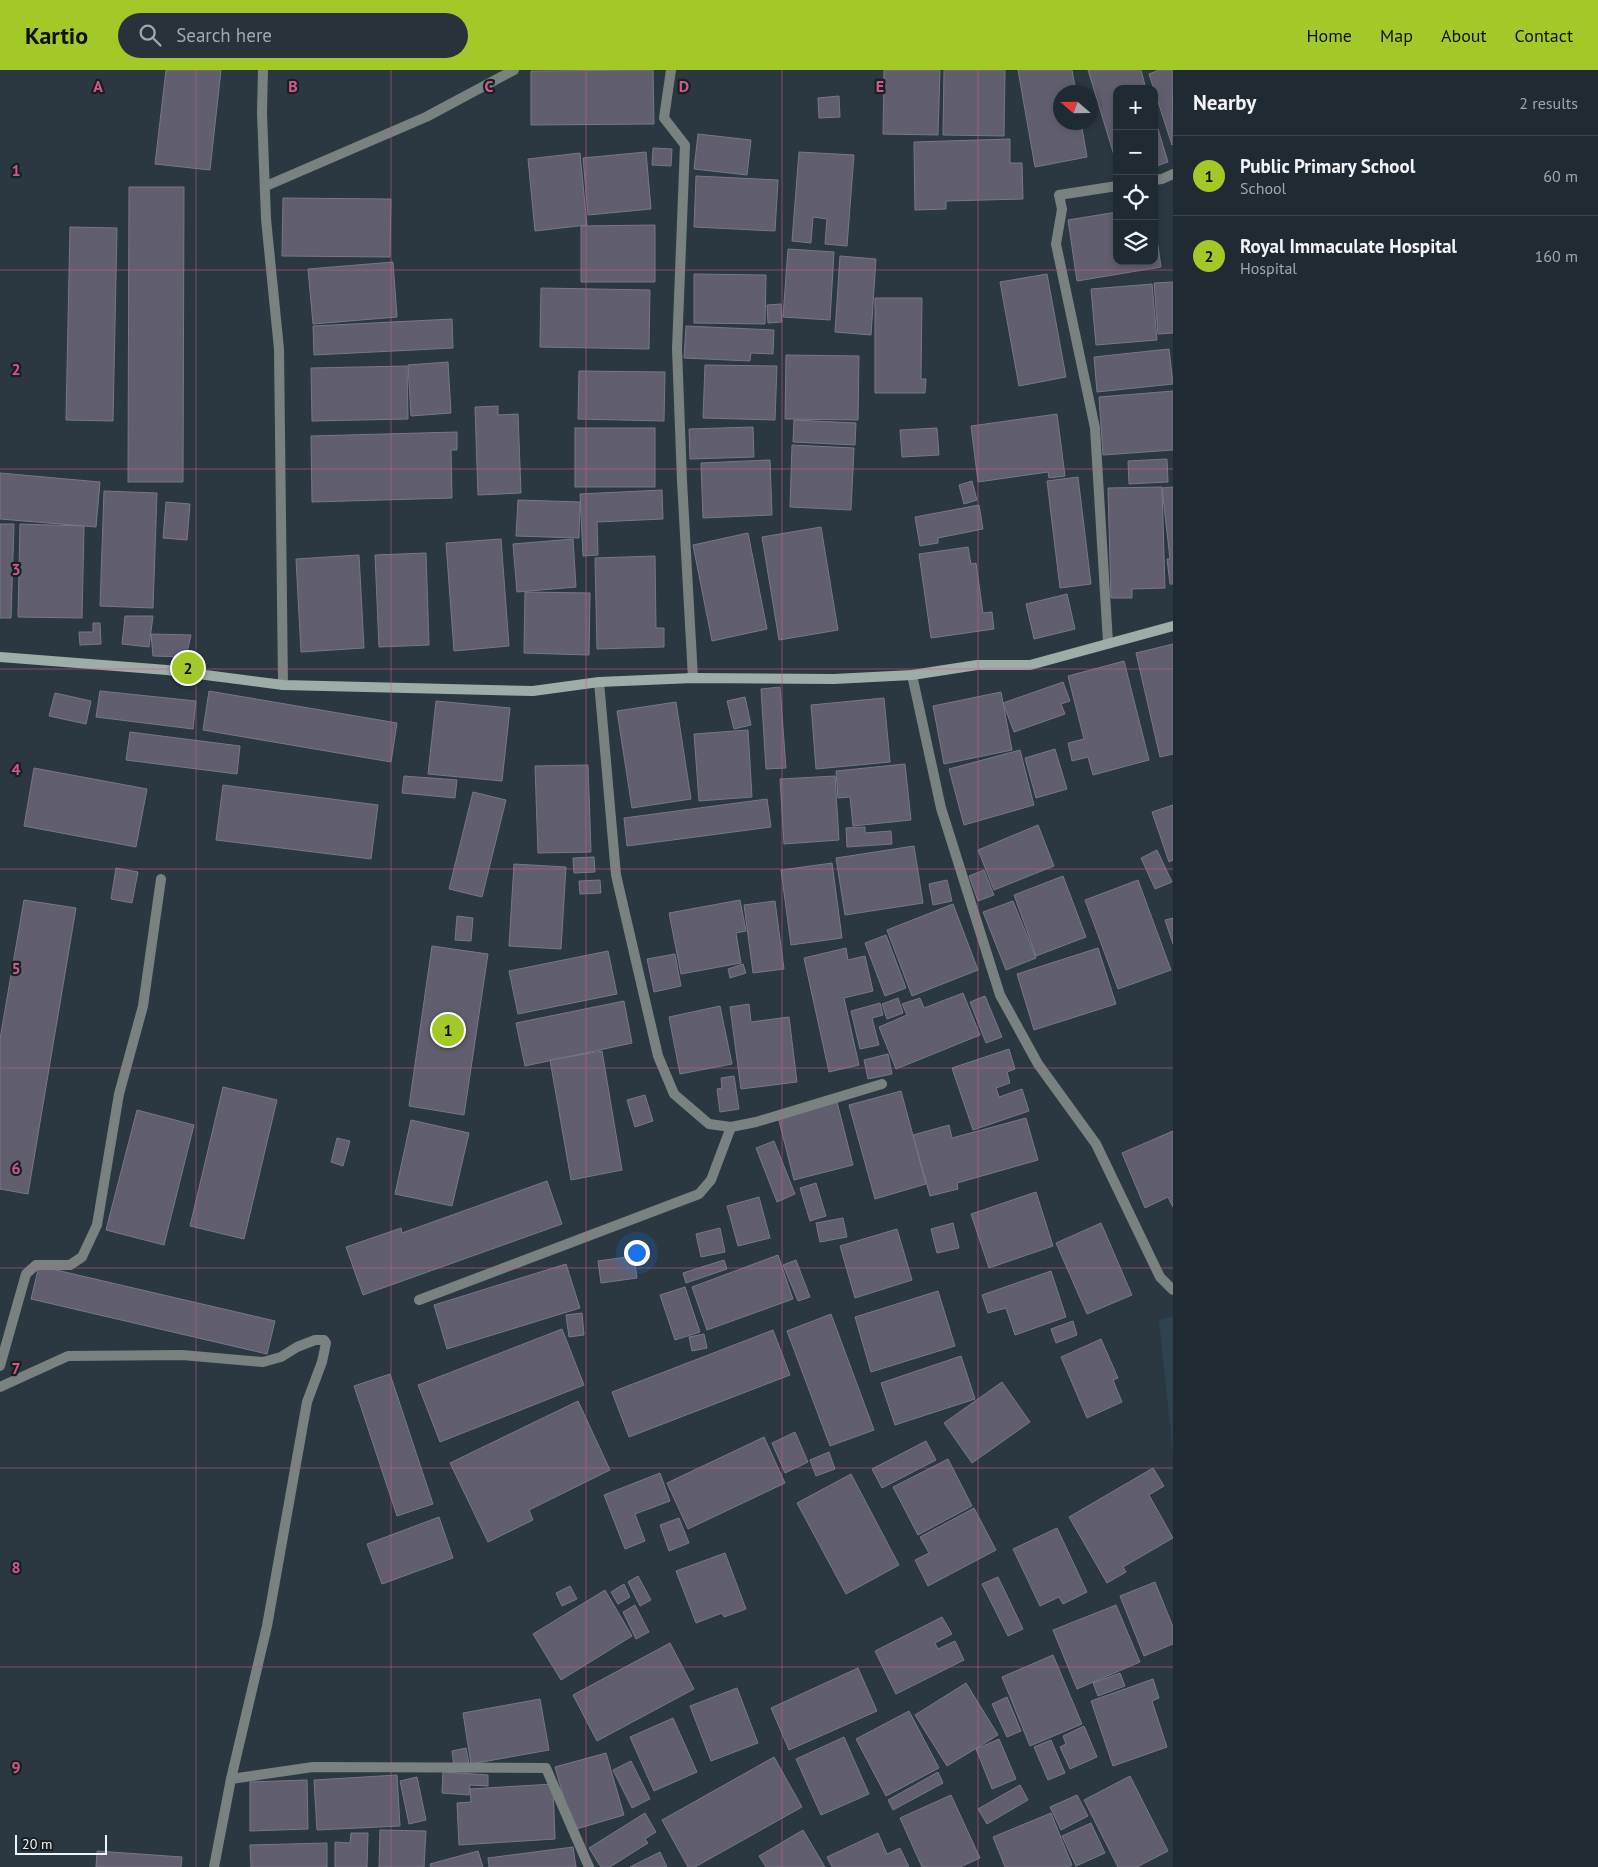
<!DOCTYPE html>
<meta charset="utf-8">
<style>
:root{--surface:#202a32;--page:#28323a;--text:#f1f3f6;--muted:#a2a7ac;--line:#3d464d;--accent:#a2c927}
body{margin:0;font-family:"PT Sans",sans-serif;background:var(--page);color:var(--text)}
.controls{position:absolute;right:15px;top:15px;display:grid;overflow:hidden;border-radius:10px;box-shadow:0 2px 8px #0003}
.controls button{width:45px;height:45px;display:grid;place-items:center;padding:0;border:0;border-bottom:1px solid var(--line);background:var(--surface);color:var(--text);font:25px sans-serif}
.compass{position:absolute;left:1053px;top:15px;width:45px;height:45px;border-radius:50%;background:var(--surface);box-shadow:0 2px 8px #0003;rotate:290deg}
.scale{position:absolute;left:15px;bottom:12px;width:92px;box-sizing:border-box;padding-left:5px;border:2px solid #edf5fc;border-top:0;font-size:14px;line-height:18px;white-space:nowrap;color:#edf5fc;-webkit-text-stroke:4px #191f23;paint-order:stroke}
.you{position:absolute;left:636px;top:1182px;width:18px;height:18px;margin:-12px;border:4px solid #fff;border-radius:50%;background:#1a73e8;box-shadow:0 0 0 8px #1a73e833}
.badge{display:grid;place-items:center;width:32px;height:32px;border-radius:50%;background:var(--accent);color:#111;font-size:16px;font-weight:700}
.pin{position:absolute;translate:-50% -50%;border:2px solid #fff;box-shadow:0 1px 5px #0006}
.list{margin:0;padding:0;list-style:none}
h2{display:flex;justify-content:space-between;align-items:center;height:65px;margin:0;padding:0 20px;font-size:21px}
h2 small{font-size:16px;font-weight:400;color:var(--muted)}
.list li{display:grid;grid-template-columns:32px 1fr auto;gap:15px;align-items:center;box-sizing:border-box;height:80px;padding:0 20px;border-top:1px solid var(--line)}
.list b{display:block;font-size:19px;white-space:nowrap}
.list p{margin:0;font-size:16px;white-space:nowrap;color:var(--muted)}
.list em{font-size:16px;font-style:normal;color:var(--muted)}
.icon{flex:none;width:28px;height:28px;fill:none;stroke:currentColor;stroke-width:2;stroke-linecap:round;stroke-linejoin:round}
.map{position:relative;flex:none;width:1173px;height:1797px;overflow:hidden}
header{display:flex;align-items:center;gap:30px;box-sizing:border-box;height:70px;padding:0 25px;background:var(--accent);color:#111}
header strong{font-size:24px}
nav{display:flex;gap:28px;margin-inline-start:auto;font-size:18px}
.search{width:350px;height:45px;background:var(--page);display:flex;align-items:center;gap:12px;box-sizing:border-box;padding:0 18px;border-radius:28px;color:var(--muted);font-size:19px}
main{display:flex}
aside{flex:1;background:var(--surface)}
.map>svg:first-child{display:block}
.built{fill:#2f4250}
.building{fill:#615f6f;stroke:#787787}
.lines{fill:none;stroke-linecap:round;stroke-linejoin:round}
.lane{stroke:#798280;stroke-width:10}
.street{stroke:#798280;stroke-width:10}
.secondary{stroke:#9fada9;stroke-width:10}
.grid{fill:none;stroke:#cf5a8b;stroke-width:1;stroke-opacity:0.55}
.grid-label{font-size:16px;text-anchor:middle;font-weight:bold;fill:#cf5a8b;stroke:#191f23;stroke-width:4.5;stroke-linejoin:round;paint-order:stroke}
</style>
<header>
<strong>Kartio</strong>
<div class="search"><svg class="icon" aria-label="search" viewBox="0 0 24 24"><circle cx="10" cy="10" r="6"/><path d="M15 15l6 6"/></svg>Search here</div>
<nav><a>Home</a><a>Map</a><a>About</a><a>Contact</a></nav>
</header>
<main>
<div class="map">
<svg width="1173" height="1797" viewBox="0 0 1173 1797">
<rect width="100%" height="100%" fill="#2b3842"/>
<path class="built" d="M1173,1246v138l-14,-134z"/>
<g class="building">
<path d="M166,0h55l-11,100 -55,-6z"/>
<path d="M653,0l1,54 -123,1v-54z"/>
<path d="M884,0h56l-2,65 -55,-1z"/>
<path d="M944,0h61l-1,66 -61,-1z"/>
<path d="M1018,0h54l4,22h-16v30h21l6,35 -52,10z"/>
<path d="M1088,0h53l5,19h-29v76z"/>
<path d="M1159,0h14l-1,75 -23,-71z"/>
<path d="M839,26l1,21 -21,1 -1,-20z"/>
<path d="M1154,46l14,46 -14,5z"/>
<path d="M698,64l53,6 -4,35 -53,-6z"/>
<path d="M1010,69v24h12l1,36 -77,2v8l-31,1 -1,-68z"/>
<path d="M653,78l19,1 -1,17 -19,-1z"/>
<path d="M646,82l5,57 -63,6 -5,-57z"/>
<path d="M799,82l55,3 -7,91 -22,-2 2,-25 -14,-2 -2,26 -19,-2z"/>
<path d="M580,83l7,72 -52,6 -7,-72z"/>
<path d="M696,106l82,4 -3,51 -81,-4z"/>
<path d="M129,117h55l-1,295h-55z"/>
<path d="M283,128l108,1 -1,58 -108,-1z"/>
<path d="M1117,142v49h37v-42l7,48 -84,14 -9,-61z"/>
<path d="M655,155v57h-74v-56z"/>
<path d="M70,157l47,1 -4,193 -47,-1z"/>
<path d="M788,179l46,3 -4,68 -47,-3z"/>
<path d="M840,186l36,3 -5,76 -36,-3z"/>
<path d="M393,192l4,55 -84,7 -5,-55z"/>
<path d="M694,204l72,1 -1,49 -71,-1z"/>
<path d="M1047,204l19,103 -47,9 -19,-104z"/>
<path d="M1173,212v51l-15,1 -4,-51z"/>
<path d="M1152,214l5,56 -61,5 -5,-56z"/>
<path d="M541,218l109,2 -1,59 -109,-2z"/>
<path d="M875,228h47l-1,81h5l-1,14h-50z"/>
<path d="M781,234l1,18 -14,1 -1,-18z"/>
<path d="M452,249l1,29 -139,7 -1,-29z"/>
<path d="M686,256l88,4 -1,24 -22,-1 -1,8 -66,-3z"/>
<path d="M1169,279l4,35 -76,8 -3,-35z"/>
<path d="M786,285l73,1 -1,64 -73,-1z"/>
<path d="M448,292l3,51 -40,3 -3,-51z"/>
<path d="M705,295l72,1 -2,54 -72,-2z"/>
<path d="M407,296l1,53 -96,2 -1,-53z"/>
<path d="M579,301l86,1 -1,49 -86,-2z"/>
<path d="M1173,321v59l-70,5 -4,-58z"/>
<path d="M498,336v9l20,-1 3,79 -43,2 -3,-88z"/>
<path d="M1057,344l8,62 -16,2 -1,-6 -70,10 -7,-56z"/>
<path d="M794,350l62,3 -1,22 -62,-3z"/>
<path d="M753,357l1,30 -64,2 -1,-30z"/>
<rect x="575" y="358" width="80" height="59"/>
<path d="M937,358l2,27 -37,2 -2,-27z"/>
<path d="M457,362v18h-6l1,48 -140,4 -1,-66z"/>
<path d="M792,375l62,3 -3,62 -61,-3z"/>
<path d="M1167,389l1,23 -39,2 -1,-23z"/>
<path d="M770,390l2,55 -69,3 -2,-55z"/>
<path d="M0,403l100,9 -4,45 -96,-8z"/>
<path d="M1078,407l13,107 -31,4 -13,-107z"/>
<path d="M972,411l5,19 -13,4 -5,-19z"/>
<path d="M1162,417l3,101 -33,1v9h-21l-3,-110z"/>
<path d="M1173,417v97h-3l-3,-25h3l-8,-71z"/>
<path d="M662,420l1,29 -66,3 1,33 -15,1 -3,-62z"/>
<path d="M104,421l53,2 -4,115 -53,-2z"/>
<path d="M518,430l62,2 -1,36 -63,-2z"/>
<path d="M166,432l24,2 -3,36 -24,-2z"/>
<path d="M979,435l4,24 -45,9v5l-18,3 -5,-29z"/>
<path d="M0,454h14l-3,94h-11z"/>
<path d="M20,454l64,2 -2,92 -64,-1z"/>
<path d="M821,457l17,103 -59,10 -17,-103z"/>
<path d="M748,463l19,96 -55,12 -19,-96z"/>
<path d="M501,469l8,107 -55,5 -8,-108z"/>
<path d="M573,469l3,48 -59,5 -4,-48z"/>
<path d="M968,477l3,17 5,-1 7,50 9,-1 2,17 -63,9 -12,-84z"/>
<path d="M426,483l3,92 -50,2 -4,-92z"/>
<path d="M359,485l5,93 -63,4 -5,-93z"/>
<path d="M655,486l1,72h8v19l-67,2 -2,-91z"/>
<path d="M525,522l65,1 -1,62 -65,-2z"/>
<path d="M1067,524l8,35 -41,10 -8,-35z"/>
<path d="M125,546h28l-4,31 -27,-3z"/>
<path d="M93,553h7l1,21 -21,1 -1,-13h14z"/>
<path d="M151,564l40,1 -5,22 -33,-1z"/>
<path d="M1173,574v110l-13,3 -24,-104z"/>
<path d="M1124,591l25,99 -56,15 -5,-18 -16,4 -4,-18 16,-4 -16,-63z"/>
<path d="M1063,612l7,19 -9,3 4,10 -51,18 -11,-29z"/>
<path d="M780,617l6,81 -20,1 -5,-80z"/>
<path d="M100,621l96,10 -3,28 -97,-12z"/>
<path d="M209,621l188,32 -6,39 -188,-32z"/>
<path d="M1001,622l11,58 -68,14 -11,-58z"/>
<path d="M55,623l36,8 -5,23 -37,-8z"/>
<path d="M745,627l6,28 -17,4 -7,-28z"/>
<path d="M884,628l6,64 -74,7 -5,-64z"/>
<path d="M436,631l74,7 -8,73 -74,-7z"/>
<path d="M676,632l15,97 -59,9 -15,-97z"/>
<path d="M748,660l4,67 -53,4 -5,-67z"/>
<path d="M130,662l110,14 -3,28 -111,-14z"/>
<path d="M1055,679l12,40 -31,9 -11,-40z"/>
<path d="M1020,680l14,55 -70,20 -15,-56z"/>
<path d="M905,694l6,56 -58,6 -3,-29 -12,1 -2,-27z"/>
<path d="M588,695l3,87 -53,1 -3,-87z"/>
<path d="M34,698l113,21 -11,58 -112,-21z"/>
<path d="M404,706l53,4 -2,18 -53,-5z"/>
<path d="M835,706l4,64 -55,4 -4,-65z"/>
<path d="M223,715l155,20 -7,54 -155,-19z"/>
<path d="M473,722l33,8 -24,97 -33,-8z"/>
<path d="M767,729l4,28 -144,19 -3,-28z"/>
<path d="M1173,735v55l-4,2 -17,-50z"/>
<path d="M1038,755l16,41 -60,24 -16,-40z"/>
<path d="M865,757v6l26,-2 1,13 -45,3 -1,-19z"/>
<path d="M914,776l9,57 -78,12 -9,-57z"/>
<path d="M1157,780l15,32 -17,7 -14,-31z"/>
<path d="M594,787l1,15 -21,1 -1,-15z"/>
<path d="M832,793l10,75 -51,7 -10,-75z"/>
<path d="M514,794l52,3 -5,82 -52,-3z"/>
<path d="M116,798l22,4 -6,31 -21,-4z"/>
<path d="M984,800l10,25 -16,6 -9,-25z"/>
<path d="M1063,806l23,61 -50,19 -22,-61z"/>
<path d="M600,810l1,13 -21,1 -1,-13z"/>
<path d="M947,810l5,21 -19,4 -4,-21z"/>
<path d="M1138,810l33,90 -53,19 -33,-89z"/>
<path d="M24,830l52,8 -48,286 -28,-5v-150z"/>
<path d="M740,830l6,31 -10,2 5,30 -60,11 -12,-61z"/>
<path d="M775,831l9,68 -31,4 -9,-68z"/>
<path d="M1013,831l23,57 -30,12 -23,-58z"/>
<path d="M953,834l25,66 -66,26 -25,-66z"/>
<path d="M457,846l16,2 -2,23 -16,-1z"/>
<path d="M1173,848v26l-8,-24z"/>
<path d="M886,865l20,53 -21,8 -20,-53z"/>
<path d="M432,876l56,8 -24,161 -55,-9z"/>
<path d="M846,878l2,12 17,-4 8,35 -29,7 15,67 -30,7 -25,-114z"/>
<path d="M1098,878l18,56 -82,26 -17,-56z"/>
<path d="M608,881l9,43 -99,20 -9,-43z"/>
<path d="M675,884l6,32 -27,6 -7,-33z"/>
<path d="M743,894l3,9 -16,5 -2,-9z"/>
<path d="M963,923l17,42 -84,34 -17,-42 28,-12 -5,-11 18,-6 4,10z"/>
<path d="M985,926l17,41 -16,6 -16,-41z"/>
<path d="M898,928l5,15 -16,6 -5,-15z"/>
<path d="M624,931l8,42 -107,23 -9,-43z"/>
<path d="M880,933l3,12 -11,3 7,27 -19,4 -9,-38z"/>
<path d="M749,934l2,18 38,-5 8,65 -56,7 -11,-82z"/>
<path d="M720,936l12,58 -52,10 -11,-57z"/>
<path d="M1009,979l6,20 -8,3 3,11 -14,5 3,9 23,-8 7,22 -56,19 -21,-62z"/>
<path d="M602,981l20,119 -51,10 -21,-120z"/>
<path d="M888,984l4,20 -24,5 -4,-19z"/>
<path d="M734,1006l5,33 -19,3 -3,-23 5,-1 -1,-10z"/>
<path d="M223,1017l54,13 -33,139 -54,-13z"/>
<path d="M901,1021l25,93 -51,15 -26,-94z"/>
<path d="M645,1025l8,26 -18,6 -8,-27z"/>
<path d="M837,1032l16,63 -59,15 -16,-63z"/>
<path d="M137,1040l57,15 -30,120 -58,-15z"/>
<path d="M1026,1048l12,42 -81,23 1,6 -28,7 -17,-61 36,-10 3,13z"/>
<path d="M411,1050l58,13 -17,73 -57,-12z"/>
<path d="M1173,1061v76l-5,-10 -23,11 -23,-55z"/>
<path d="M337,1068l13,3 -7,25 -12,-4z"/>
<path d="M774,1071l21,53 -18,8 -21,-54z"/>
<path d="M547,1111l15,43 -199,71 -17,-48 55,-19 1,5z"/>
<path d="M816,1113l10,33 -16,5 -10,-33z"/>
<path d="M1036,1122l17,54 -64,22 -18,-54z"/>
<path d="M759,1127l11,41 -32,8 -11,-40z"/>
<path d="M843,1148l4,19 -27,5 -4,-19z"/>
<path d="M953,1153l6,25 -22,5 -6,-24z"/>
<path d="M1101,1153l31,72 -45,19 -31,-71z"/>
<path d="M720,1158l5,24 -24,5 -5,-23z"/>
<path d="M897,1159l15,51 -57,18 -15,-52z"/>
<path d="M778,1185l15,44 -86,31 -15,-43z"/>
<path d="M634,1186l3,22 -36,5 -3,-22z"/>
<path d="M724,1190l3,9 -41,14 -3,-10z"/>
<path d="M796,1190l14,37 -12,4 -15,-36z"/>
<path d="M566,1194l14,44 -133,41 -13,-44z"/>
<path d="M39,1196l236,55 -8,33 -236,-55z"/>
<path d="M1051,1201l15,46 -51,18 -9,-27 -18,5 -6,-18z"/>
<path d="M685,1217l15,45 -25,8 -15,-45z"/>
<path d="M938,1221l17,55 -84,26 -16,-55z"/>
<path d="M582,1243l2,22 -15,2 -3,-22z"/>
<path d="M831,1244l43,116 -44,16 -43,-115z"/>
<path d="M1073,1251l4,14 -21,8 -5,-14z"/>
<path d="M562,1259l22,56 -144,57 -22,-57z"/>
<path d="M773,1260l17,45 -161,62 -17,-45z"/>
<path d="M704,1264l3,14 -15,3 -3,-14z"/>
<path d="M1101,1269l17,39 -5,2 9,22 -35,16 -26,-61z"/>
<path d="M961,1286l14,43 -80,26 -14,-42z"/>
<path d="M390,1304l43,130 -36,12 -43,-130z"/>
<path d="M1002,1312l28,40 -58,41 -28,-40z"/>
<path d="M578,1331l32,69 -81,40 4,10 -45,22 -38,-79z"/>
<path d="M795,1362l13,30 -23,11 -13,-30z"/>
<path d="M764,1367l21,46 -97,46 -21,-46z"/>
<path d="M926,1371l10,19 -54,28 -10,-19z"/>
<path d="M829,1382l6,17 -19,7 -6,-16z"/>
<path d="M948,1389l24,47 -54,29 -25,-48z"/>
<path d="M1153,1398l11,18 -15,9 24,43 -50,29 3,5 -19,11 -38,-66z"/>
<path d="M660,1403l10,28 -35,13 10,27 -20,8 -21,-54z"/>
<path d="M851,1404l48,91 -53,29 -49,-91z"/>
<path d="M974,1438l22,42 -68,36 -13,-26 14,-7 -9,-16z"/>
<path d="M439,1447l14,41 -71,26 -15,-40z"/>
<path d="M679,1448l10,25 -20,8 -9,-26z"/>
<path d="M1057,1458l30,64 -24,12 -4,-7 -19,9 -27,-57z"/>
<path d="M725,1483l21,56 -22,8 -2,-4 -26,10 -20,-52z"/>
<path d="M638,1506l13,24 -11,6 -12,-24z"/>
<path d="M998,1507l25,52 -15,7 -26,-52z"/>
<path d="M1155,1512l18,45v17l-29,12 -24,-60z"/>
<path d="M624,1514l6,13 -12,7 -7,-12z"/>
<path d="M570,1516l7,13 -15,7 -6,-13z"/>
<path d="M605,1520l27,46 -71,44 -28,-46z"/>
<path d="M635,1535l14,27 -13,7 -13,-27z"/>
<path d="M1116,1535l24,57 -63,27 -24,-59z"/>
<path d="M942,1547l10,17 -17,9 3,6 17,-8 9,19 -68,34 -21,-43z"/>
<path d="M670,1573l24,46 -97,52 -24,-46z"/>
<path d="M1053,1585l29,69 -52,22 -28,-69z"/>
<path d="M858,1598l19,43 -88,39 -18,-42z"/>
<path d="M1120,1603l5,13 -27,10 -5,-13z"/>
<path d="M1153,1609l6,19 -7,3 15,46 -54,19 -22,-65z"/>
<path d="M966,1613l32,52 -51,31 -32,-51z"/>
<path d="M737,1618l21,55 -47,18 -21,-55z"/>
<path d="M1007,1627l14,34 -14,6 -15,-33z"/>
<path d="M540,1629l9,51 -78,14 -8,-51z"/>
<path d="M909,1641l30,57 -53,28 -30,-57z"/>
<path d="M673,1648l24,54 -43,19 -24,-54z"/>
<path d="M1084,1656l13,31 -27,12 -10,-22 6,-3 -3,-8z"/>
<path d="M844,1667l25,57 -48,21 -25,-56z"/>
<path d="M999,1669l17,40 -24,10 -16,-40z"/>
<path d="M1051,1670l14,33 -17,7 -14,-33z"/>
<path d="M466,1678l3,15 -15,3 -2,-15z"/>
<path d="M606,1683l18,62 -51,15 -18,-63z"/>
<path d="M774,1687l28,50 -107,60h-7l-26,-47z"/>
<path d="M631,1691l19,38 -18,9 -19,-38z"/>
<path d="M443,1702l45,3v11l-18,-1 -1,10 -27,-2z"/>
<path d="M938,1702l5,11 -50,27 -5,-10z"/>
<path d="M397,1705l3,51 -83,4 -3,-50z"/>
<path d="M1130,1706l38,75 -31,16h-19l-34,-67z"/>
<path d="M417,1707l9,43 -17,4 -9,-43z"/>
<path d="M307,1710l1,49 -58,2v-49z"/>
<path d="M553,1714l2,55 -96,6 -2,-42 14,-1 -1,-13z"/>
<path d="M1020,1715l8,15 -41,24 -9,-15z"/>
<path d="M951,1725l29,63 -20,9h-38l-22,-49z"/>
<path d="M1077,1725l11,21 -27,14 -11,-23z"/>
<path d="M645,1743l11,19 -11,7 3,4 -38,24h-9l-12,-19z"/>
<path d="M1051,1743l21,52 -4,2h-63l-12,-30z"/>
<path d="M1091,1753l14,30 -29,13 -14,-30z"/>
<path d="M380,1760l46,1 -2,36h-45z"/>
<path d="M803,1760l22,37h-59l-7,-11z"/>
<path d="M351,1763h17l-1,34h-32v-25l15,1z"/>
<path d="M878,1763l9,21 13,-6 9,19h-77l-5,-10z"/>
<path d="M327,1773v24h-76l-1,-22z"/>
<path d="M573,1777l3,20h-87l-1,-9z"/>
<path d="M97,1781l85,6 -1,10h-85z"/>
<path d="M478,1781l5,16h-52l-1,-3z"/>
<path d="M660,1782l7,15h-37z"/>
</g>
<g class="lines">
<g class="lane">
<path d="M599,612l17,193 42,181 16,38 35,30 22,3 25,-5 126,-38"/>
<path d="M419,1230l280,-106 12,-14 20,-53"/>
</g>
<g class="street">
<path d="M263,0l-1,43 4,106 13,130 4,336"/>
<path d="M671,0l-7,48 21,27 -8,204 5,132 11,197"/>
<path d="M1154,110l8,-1 11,-5"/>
<path d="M266,116l160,-69 88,-47"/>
<path d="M1108,573l-13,-215 -39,-184 6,-35 -3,-14 58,-9"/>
<path d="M912,605l29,133 59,187 38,69 58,80 64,133 13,13"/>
<path d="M0,1296l26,-92 10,-9h34l12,-8 15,-32 22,-131 24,-88 18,-127"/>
<path d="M0,1317l68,-31 114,-1 81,7 18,-5 16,-10 18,-7h9l2,3 -4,19 -15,40 -40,224 -36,153 -17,88"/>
<path d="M231,1709l82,-12 233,1 43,99"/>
</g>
<path class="secondary" d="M0,587l167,13 116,15 250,6 66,-9 94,-4 141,1 78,-4 65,-10h53l143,-39"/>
</g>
<path class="grid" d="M196,0v1797M391,0v1797M586,0v1797M782,0v1797M978,0v1797M0,200h1173M0,399h1173M0,599h1173M0,799h1173M0,998h1173M0,1198h1173M0,1398h1173M0,1597h1173"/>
<g class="grid-label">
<text x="98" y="22">A</text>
<text x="293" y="22">B</text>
<text x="489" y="22">C</text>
<text x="684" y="22">D</text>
<text x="880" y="22">E</text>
<text x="16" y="106">1</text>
<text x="16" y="305">2</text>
<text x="16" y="505">3</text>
<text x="16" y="705">4</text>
<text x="16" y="904">5</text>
<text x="16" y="1104">6</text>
<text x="16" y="1304">7</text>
<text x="16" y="1503">8</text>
<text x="16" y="1703">9</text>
</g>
</svg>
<div class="controls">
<button>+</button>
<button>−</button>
<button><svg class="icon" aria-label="locate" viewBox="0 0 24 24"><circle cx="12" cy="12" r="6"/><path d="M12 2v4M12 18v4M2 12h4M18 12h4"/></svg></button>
<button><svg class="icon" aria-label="layers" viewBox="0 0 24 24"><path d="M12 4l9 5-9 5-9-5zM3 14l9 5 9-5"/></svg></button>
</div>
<svg class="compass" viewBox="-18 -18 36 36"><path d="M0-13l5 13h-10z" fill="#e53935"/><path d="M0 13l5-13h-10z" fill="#a2a7ac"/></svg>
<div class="scale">20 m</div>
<div class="you"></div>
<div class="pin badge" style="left:448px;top:960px">1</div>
<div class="pin badge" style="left:188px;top:598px">2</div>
</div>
<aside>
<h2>Nearby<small>2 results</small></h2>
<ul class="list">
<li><span class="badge">1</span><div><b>Public Primary School</b><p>School</p></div><em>60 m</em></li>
<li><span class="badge">2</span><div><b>Royal Immaculate Hospital</b><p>Hospital</p></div><em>160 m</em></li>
</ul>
</aside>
</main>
